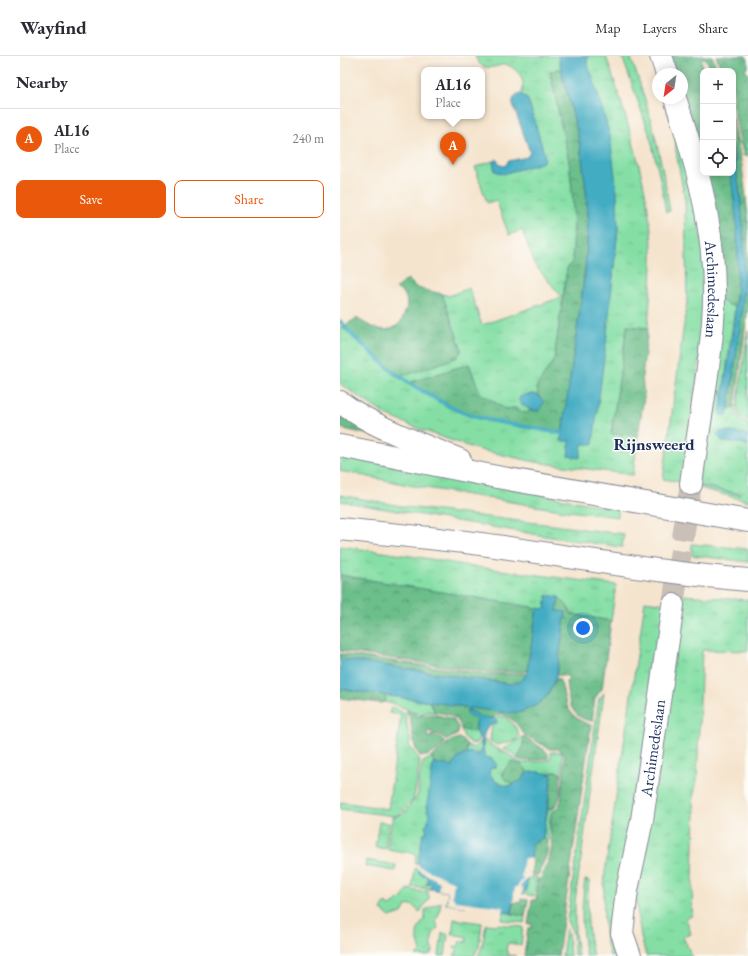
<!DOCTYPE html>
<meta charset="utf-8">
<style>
:root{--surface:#fff;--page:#f7f7f7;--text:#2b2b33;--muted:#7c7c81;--line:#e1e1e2;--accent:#ea580c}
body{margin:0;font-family:"EB Garamond",serif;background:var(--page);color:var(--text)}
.controls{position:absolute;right:12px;top:12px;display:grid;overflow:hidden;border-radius:8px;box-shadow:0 2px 10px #0003}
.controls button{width:36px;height:36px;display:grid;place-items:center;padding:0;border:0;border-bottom:1px solid var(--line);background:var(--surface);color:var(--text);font:20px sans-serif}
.compass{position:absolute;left:312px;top:12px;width:36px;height:36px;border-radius:50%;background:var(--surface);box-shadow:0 2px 10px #0003;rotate:210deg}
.you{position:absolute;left:243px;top:572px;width:14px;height:14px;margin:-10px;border:3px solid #fff;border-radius:50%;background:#1a73e8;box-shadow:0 0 0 6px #1a73e833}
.badge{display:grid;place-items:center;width:26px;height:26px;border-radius:50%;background:var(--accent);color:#fff;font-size:13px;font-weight:700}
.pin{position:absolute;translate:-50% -33px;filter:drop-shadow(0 1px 2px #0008)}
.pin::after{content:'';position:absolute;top:21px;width:14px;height:12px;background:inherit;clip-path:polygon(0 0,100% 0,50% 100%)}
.popup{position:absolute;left:81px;top:11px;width:64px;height:52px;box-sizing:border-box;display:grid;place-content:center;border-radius:8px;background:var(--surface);filter:drop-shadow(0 1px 3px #0005);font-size:13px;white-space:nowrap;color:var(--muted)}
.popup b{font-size:15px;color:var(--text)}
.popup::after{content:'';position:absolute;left:50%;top:100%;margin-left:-8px;border:8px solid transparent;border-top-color:var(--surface)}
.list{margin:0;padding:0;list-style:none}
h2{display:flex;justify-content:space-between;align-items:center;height:52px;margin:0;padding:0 16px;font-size:17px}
h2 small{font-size:13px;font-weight:400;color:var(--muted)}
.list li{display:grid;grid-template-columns:26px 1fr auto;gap:12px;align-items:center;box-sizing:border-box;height:60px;padding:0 16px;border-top:1px solid var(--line)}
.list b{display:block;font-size:15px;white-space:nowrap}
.list p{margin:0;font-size:13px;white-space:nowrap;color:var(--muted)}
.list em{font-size:13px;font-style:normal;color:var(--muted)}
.actions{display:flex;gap:8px;padding:12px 16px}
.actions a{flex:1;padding:9px 0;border:1px solid var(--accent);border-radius:8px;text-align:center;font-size:14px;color:var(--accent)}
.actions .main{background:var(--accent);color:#fff}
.icon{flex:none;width:22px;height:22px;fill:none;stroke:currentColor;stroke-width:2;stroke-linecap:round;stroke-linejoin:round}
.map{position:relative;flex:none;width:408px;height:900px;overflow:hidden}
header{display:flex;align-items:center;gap:24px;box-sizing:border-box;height:56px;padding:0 20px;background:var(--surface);border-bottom:1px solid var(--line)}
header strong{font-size:19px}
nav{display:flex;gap:22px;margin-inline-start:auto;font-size:14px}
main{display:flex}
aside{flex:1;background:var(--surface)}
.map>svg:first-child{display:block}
.grass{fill:url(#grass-tufts);stroke:#508782}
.forest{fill:url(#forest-crowns);stroke:#447674}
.wetland{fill:url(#wetland-marsh);stroke:#508782}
.water{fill:#43acc3;stroke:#2f6e90}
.pier{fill:#f5e4cd}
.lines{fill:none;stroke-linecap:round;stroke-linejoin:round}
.stream{stroke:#43acc3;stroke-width:4}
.major-tunnel{stroke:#c9c0b7;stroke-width:22;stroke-dasharray:22 11;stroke-linecap:butt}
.major-casing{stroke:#888a96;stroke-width:24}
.highway-casing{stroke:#888a96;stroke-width:24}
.major{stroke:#fff;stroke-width:22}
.highway{stroke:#fff;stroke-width:22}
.labels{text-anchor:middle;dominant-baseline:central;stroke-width:3;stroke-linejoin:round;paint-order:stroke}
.street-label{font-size:16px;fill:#1b2f5e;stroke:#fdfcf7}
.neighbourhood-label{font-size:17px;font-weight:bold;fill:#1b2f5e;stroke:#fdfcf7}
</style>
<header>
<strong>Wayfind</strong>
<nav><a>Map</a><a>Layers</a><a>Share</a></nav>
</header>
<main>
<aside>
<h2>Nearby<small></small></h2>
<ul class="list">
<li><span class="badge">A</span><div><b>AL16</b><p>Place</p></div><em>240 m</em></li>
</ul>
<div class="actions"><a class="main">Save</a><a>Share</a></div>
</aside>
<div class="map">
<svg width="408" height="900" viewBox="0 0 408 900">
<defs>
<pattern id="grass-tufts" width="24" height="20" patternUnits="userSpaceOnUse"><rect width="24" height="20" fill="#85dfa5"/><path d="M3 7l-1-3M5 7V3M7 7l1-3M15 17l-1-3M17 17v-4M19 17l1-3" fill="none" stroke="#72c090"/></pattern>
<pattern id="forest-crowns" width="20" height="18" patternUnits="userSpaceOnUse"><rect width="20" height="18" fill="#6cbe8a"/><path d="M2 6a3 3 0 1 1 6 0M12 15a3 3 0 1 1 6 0" fill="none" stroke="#589b74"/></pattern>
<pattern id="wetland-marsh" width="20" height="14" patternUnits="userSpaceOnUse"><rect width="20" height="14" fill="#85dfa5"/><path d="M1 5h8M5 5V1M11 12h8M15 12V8" fill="none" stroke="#72c090"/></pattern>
</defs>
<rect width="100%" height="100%" fill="#fdfcf7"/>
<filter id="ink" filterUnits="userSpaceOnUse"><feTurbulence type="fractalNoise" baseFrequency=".025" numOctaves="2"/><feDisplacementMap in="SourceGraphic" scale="8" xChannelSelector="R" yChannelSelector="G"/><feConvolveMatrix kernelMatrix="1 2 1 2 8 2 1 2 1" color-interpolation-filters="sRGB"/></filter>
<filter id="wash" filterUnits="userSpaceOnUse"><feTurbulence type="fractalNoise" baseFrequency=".012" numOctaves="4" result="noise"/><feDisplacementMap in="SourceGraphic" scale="16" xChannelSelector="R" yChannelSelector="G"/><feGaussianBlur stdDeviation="0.9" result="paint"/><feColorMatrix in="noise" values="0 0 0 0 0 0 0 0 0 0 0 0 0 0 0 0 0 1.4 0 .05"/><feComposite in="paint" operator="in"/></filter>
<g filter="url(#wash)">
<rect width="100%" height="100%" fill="#f5e4cd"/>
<g class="grass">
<path d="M135,0h83l3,12 -11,4 19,89 3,28 2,33 -1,28v10l-6,9 -13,91 -17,26 1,10 -4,-2 -10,1 5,15h2l-5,4 -11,-6 -10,1 -25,-16 -11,-29 -60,19 41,24 19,8 19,5 74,14v6l8,1 -2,15 13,-12 25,-101 12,-115 -26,-153 -5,-11 1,-8h18c19,57 38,114 45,174 3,32 -1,66 -3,98l-21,-2 -15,108 26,1 -5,40 -98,-13 -59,-13 -54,-19 -36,-15 -46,-31v-58c19,14 35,31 53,46l68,-20v-4l-19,-54 7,2 20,-8 13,37 80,-28 -27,-32 -13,-35 -13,5 -13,-35 -9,3 -12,-36 18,-6 2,10 50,-14 -16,-55 -2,-4 -6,-3c6,-15 -2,-25 -15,-31 -14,3 -24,9 -31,-8z"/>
<path d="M282,0h8c20,51 31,101 40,155l-4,1 -5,-29 -11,-47z"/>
<path d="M322,42h5l16,46 23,118 -1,56 -22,164 -20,-3 24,-177 -2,-101 -9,-50 -1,-19z"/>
<path d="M379,243l8,5 8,3 -15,108 15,-9c0,9 5,15 13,18v11l-23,-4 -2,11 19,1 6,3v55l-49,-13 1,-2 40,9v-1l-42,-9z"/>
<path d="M408,275v91l-9,-7 -2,-7z"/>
<path d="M0,400l277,53 1,1v7l-58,-7 -146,-24 -74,-15z"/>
<path d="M0,439l67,12 217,27 -2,13 -65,-9 -195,-33 -22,-4z"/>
<path d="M352,488l56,5v13l-57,-7z"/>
<path d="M0,490l84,12 46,8 146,19 -5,36 -40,-7 -3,-7 -23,3 -205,-35z"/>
<path d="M344,539l64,5v51l-46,-1 -5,130 -4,18 2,13 -3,105 -6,2 5,16 -8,3 9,19h-46l-5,-19 -5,-36z"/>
<path d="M305,545l21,3 -45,352h-11c-8,-28 -7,-55 -5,-84z"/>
<path d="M264,637l-29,208v31l3,24h-4l-1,-23 -6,-12 32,-222z"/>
<path d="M44,639l46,7 5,10h-6l-10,2c-12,-5 -21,-9 -34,-12z"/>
<path d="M51,652h4l10,6 5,25 -1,8 10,11 1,4 -4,26 -3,12 -14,14 -5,2 -54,-7 1,-7 47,7 13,-94 -12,-2z"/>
<path d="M158,660c11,0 18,10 21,19l-3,5 -19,5 -7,-4 2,-16 6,-3 -3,-3z"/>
<path d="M121,673l12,3 3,-2 3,8 -3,5 -4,1 -8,-7z"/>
<path d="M184,680l-1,9 -5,14 -5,-6 -10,-4z"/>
<path d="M143,683l9,7 18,9 9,7 4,1 25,-3 3,-2v-6h10l2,3 -2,21v-2l-10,-2 -3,2 -17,-1 -5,2 1,-4 -6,-7 -9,-2 -9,10 -1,3 7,7 5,2 -1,1c-11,2 -19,-3 -24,-13l2,-4 5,-1 -3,-7 -2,-2 -4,1c-5,-7 -3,-12 -4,-20z"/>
<path d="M140,685l2,9 -2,2v2c-5,-1 -9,-2 -14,0l1,-9 7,3z"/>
<path d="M92,701l2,5 -7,44c2,7 3,15 -2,21l2,4 -4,3 -4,25 -1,1 -1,5 -2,-1 1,-10 -29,-5 5,-31 10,-4 14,-16 2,-5 1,-13 4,-18z"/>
<path d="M215,750l-5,10 -2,26 -5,-4 5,-29 5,-1z"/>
<path d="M39,766l10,1 -4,26 -10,-2z"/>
<path d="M26,804l30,5 -1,6 -30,-5z"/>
<path d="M191,820l6,1 -3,19 -12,-2v-2l4,-1 2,-13 3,1z"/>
<path d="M245,824l4,1c-3,25 -2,50 4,75h-7c-5,-25 -5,-50 -1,-76z"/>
<path d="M68,833l14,3 6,-1 1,7 -9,14 -8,-7 -6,1 -4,7 -12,4 -9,-7 4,-7 5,3 11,-7z"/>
<path d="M101,846l-2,12 -3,6 2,8c-8,6 -7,15 -5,24l-5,4h-12l5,-5c-5,-16 -7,-19 4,-32v-9z"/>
<path d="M163,856l22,4 -1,7 -22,-3z"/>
<path d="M114,863l28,4 -3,23 -5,10h-20l3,-5 -3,-3v-2l4,1 2,-6 6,1 1,-5 -15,-3z"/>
<path d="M146,868l11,1 1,-1 25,3 -2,18 -13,-2 -2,6 3,6 7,1h-38l4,-9z"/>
<path d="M226,872l2,6 2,22h-8z"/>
<path d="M102,877l6,1 -3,22h-6z"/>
</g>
<g class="forest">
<path d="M328,0h44l6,15h-7l-4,-11 -3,-2 -3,2 3,11h-1v98l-21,-71v-24h-8z"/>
<path d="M376,0h30l2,4v7l-3,2 3,5v30h-1l1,52h-4l-1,-2 -10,-46v-37h-11z"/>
<path d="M221,12c10,41 22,81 25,122 4,42 -1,83 -7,124 -5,40 -11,80 -17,120l-74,-14 -19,-5 -19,-8 -41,-24 60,-19 11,29 25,16 10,-1 11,6 5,-4 2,1 7,-14 -2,-1 -1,-10 17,-26 13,-91 6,-9v-9l1,-29 -2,-33 -3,-28 -19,-89z"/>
<path d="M393,63l9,47 6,50v91l-13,99 -6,2 10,-76 2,-131 -8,-52z"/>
<path d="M364,117h26c8,41 10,93 5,134l-8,-3 -8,-5z"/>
<path d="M68,223l9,9 25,6 19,54v4l-5,6 -56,19c-21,-15 -38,-34 -58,-50l15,-9c17,13 41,20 48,-6 2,-5 3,-11 0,-16 -2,-3 -6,-6 -9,-8z"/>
<path d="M287,270l21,2 -6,48 2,21 -6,38 -27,-1z"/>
<path d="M0,349l60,37 -60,-14z"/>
<path d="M0,519l197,33 -10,63 -39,1 -148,-21z"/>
<path d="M219,541l9,10 3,7 40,7 -9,68 -7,9 -3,23c-22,-3 -24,-21 -26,-39l3,-3 -1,-3 -12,-1 10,-63 -9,-1z"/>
<path d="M0,598l147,20 36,-1 4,1 -9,9 -8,1 -170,-25z"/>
<path d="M216,622l3,1c4,7 4,14 6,21 4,14 13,21 26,25l-33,231h-34l4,-28h4v-4h-4l4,-24h4l2,-21h3c1,-8 7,-15 9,-23 4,-13 -2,-29 2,-42 2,-4 7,-7 9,-13l4,-47 -7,-5h-9l-6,-4 -19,-11 -8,-11 -6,-5 -8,-4h-4l-5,4c-5,0 -11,1 -15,-2 -4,-2 -4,-5 -9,-5v-4c35,5 72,14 87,-29z"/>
<path d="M0,633l44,6 2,2 -1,5 -5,1 -40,-5z"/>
<path d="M90,646l36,5 10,12v11l-3,2 -12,-3c-2,-14 -15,-15 -26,-17z"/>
<path d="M66,655h5l7,5 15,-2 20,5 5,8v7l-11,6 -5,-4 -14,-5 -1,6h4v-2c6,1 12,2 14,8 -7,6 -15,15 -25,13 -11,-14 -5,-34 -14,-45z"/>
<path d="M184,680l22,15 2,3v4c-10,0 -21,5 -30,1l5,-14z"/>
<path d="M119,682l5,3 3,4 -1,9 -6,2 -8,10 -18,-3 -2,-6c8,-7 16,-17 27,-19z"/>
<path d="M172,706c6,2 12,2 15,9l-5,10 -8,3c-16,-5 -13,-13 -2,-22z"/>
<path d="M217,715l4,5c-1,10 2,32 -13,33l4,-33 -4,-2z"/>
<path d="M203,782l5,4 -1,12 -9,21 -7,-1 2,-14 -3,-1 3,-16z"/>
<path d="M181,843l7,1 -3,16 -13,-2 2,-12 6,1z"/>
</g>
<path class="wetland" d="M75,812l4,2 2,4 5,2 3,4 -3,3 6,1 -2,5 -18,-2z"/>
<g class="water">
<path d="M218,0h30l-1,8 5,11 18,60 7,57 1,36 -12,115 -13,101h-11l-2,14 -12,-2 2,-15h-9l24,-167 2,-29 1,-29 -2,-26 -6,-47z"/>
<path d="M179,38l4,1 6,7 16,55 -1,4 -3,2 -38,11 -8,-3 -2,-10 4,-2 2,5 4,2 3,-1 2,-4 19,-4 3,-5 -17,-47c-1,-6 1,-8 6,-11z"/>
<path d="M393,93c9,50 14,99 10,149 -3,38 -10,75 -15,113l-2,5 -6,-1c5,-38 13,-76 16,-115 3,-41 2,-86 -6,-127h3z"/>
<path d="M194,338l6,3 4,6 -2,3 -4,5c-10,0 -28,-12 -14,-16 2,-1 7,0 10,-1z"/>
<path d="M385,375l23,4v11l-6,-3 -19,-1 -6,-8 2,-2z"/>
<path d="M207,539l12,2 -2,14 9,1 -10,66 -9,18 -9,8 -16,8 -12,1 -41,-5v3l5,1 6,5 14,1 4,4 -10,4c-6,7 -7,25 -2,32h5l6,7 -1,2 -5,1 -2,4c5,10 12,14 23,14 3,-4 5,-3 8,-5 3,-1 4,-5 7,-7 6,-5 18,-1 25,1l-9,63 -10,5 -7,48 -12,4 -2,18 -66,-9 2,-12 -18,-3 2,-5 -3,-1 -3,2 2,-5 -2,-4 -6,-2 -2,-3 2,-5 -2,-5 5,-27 4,-3 -2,-4c5,-6 4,-14 2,-21l6,-43 19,3 8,-10 10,-4 5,2h5v-2l2,-2 -1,-9 -5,-11v-11l-8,-3 -2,-9 -126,-18v-30l170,25c8,-1 14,-4 17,-12l10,-64 8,1z"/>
</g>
<g class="pier">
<path d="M184,802l8,1 -2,20 -3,-1 -7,9 3,1 -1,6 -6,3v5h-3l2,-15h2l7,-9h-3z"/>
<path d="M78,810l36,16 -2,14 3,5 48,6 -1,7 -35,-5v-2l-20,-3 1,-12 -10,-2 2,-8 -23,-13z"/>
</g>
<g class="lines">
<path class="stream" d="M0,265l12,14 41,37 16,11 41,24 19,8 19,5 78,14"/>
</g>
</g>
<g filter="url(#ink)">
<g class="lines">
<path class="major-tunnel" d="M333,549l18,-121"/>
<defs>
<g id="major">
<path d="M321,0l6,18"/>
<path id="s1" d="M335,42c24,72 44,146 38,223 -4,54 -15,109 -22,163"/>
<path id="s2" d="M290,900l-8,-23 5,-43 15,-70 31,-215"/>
</g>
<g id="highway">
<path d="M0,346c35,26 79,41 120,58"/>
<path d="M0,390l157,31 251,44"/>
<path d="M0,473c47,5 94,9 141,15 89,12 177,29 267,36"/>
</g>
</defs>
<use href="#major" class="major-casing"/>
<use href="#highway" class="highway-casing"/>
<use href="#major" class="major"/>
<use href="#highway" class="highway"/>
</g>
</g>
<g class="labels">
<g class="street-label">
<text stroke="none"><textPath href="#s1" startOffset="196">Archimedeslaan</textPath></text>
<text stroke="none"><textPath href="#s2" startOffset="212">Archimedeslaan</textPath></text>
</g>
<g class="neighbourhood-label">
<text x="314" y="388">Rijnsweerd</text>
</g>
</g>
</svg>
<div class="controls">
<button>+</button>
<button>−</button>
<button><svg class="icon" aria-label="locate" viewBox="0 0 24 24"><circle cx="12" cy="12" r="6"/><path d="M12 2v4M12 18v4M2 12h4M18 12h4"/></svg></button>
</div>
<svg class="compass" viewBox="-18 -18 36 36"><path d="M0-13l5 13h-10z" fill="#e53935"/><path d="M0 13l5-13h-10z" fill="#7c7c81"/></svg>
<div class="you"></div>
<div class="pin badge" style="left:113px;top:109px">A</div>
<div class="popup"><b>AL16</b>Place</div>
</div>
</main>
